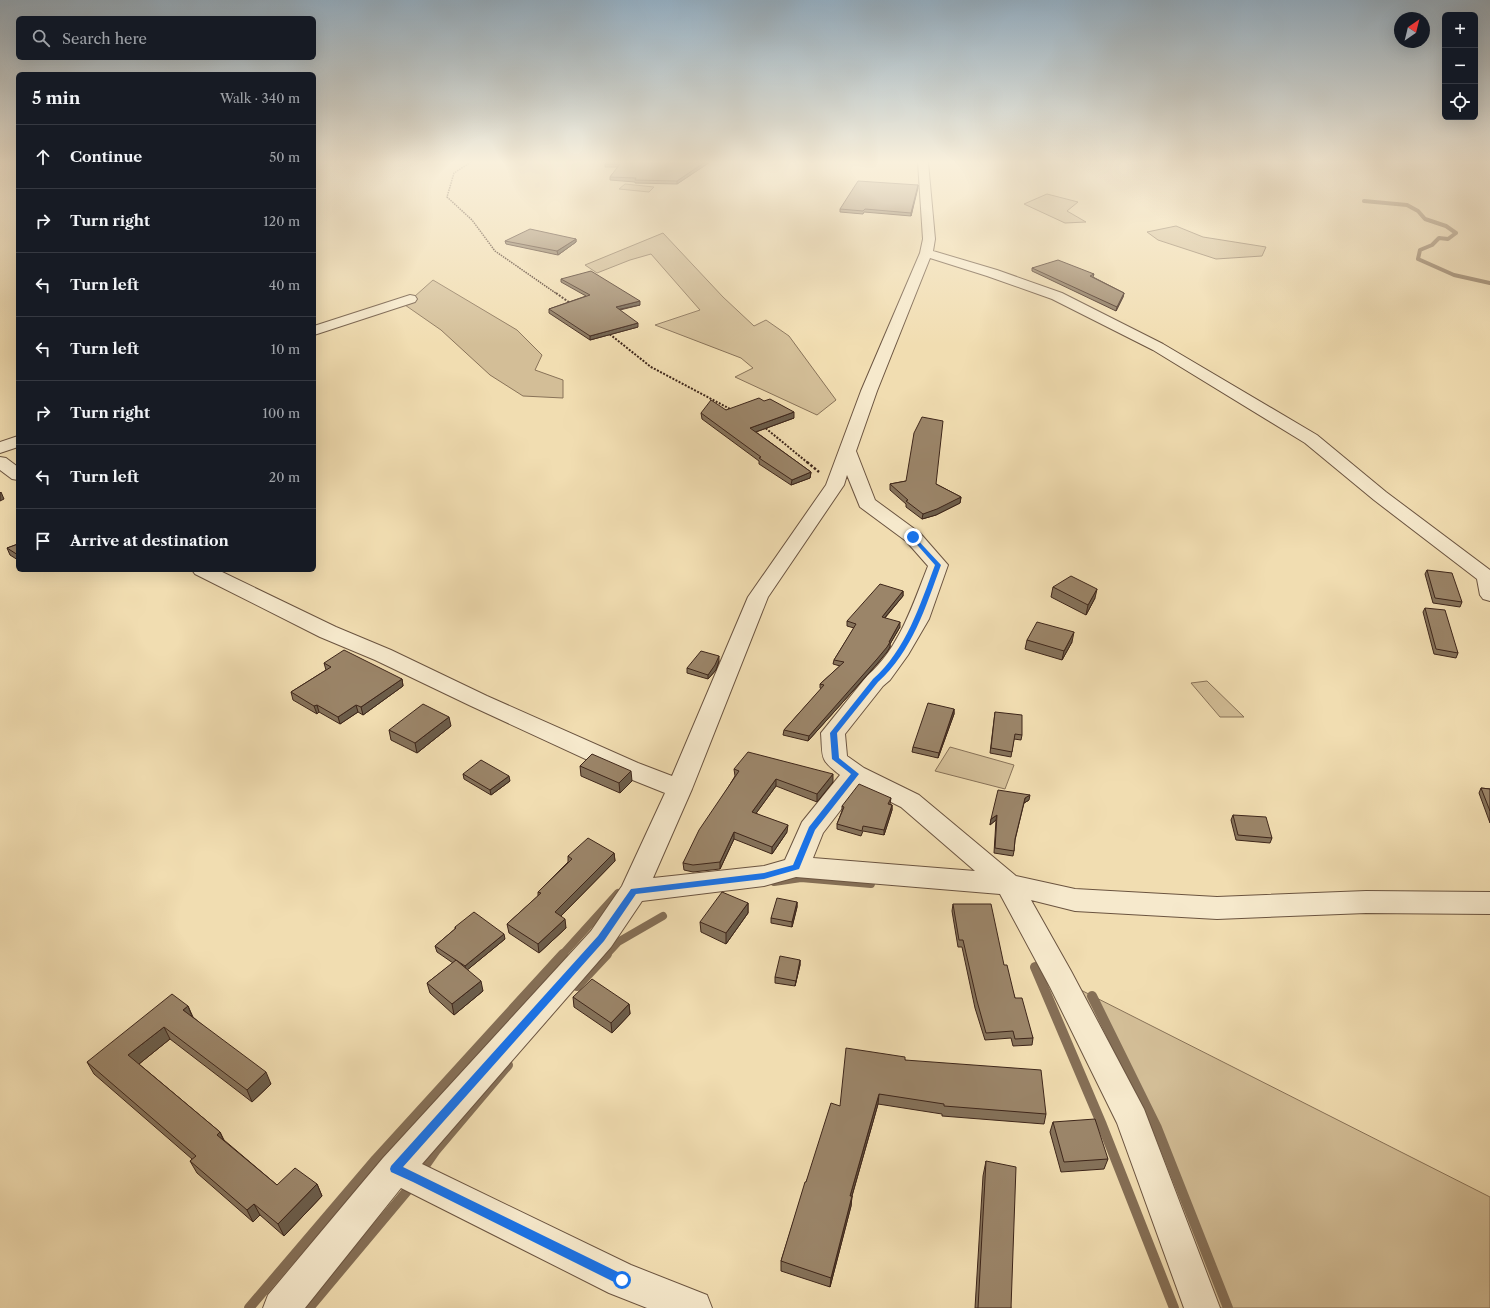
<!DOCTYPE html>
<meta charset="utf-8">
<style>
:root{--surface:#171b24;--page:#242831;--text:#f1f3f6;--muted:#9ea1a6;--line:#363941}
body{margin:0;font-family:"Libre Caslon Text",serif;background:var(--page);color:var(--text)}
.controls{position:absolute;right:12px;top:12px;display:grid;overflow:hidden;border-radius:6px;box-shadow:0 4px 16px #0002}
.controls button{width:36px;height:36px;display:grid;place-items:center;padding:0;border:0;border-bottom:1px solid var(--line);background:var(--surface);color:var(--text);font:20px sans-serif}
.compass{position:absolute;left:1394px;top:12px;width:36px;height:36px;border-radius:50%;background:var(--surface);box-shadow:0 4px 16px #0002;rotate:35deg}
.stop{position:absolute;width:12px;height:12px;margin:-9px;border:3px solid #1a73e8;border-radius:50%;background:#fff}
.stop.end{background:#1a73e8;border-color:#fff;box-shadow:0 1px 4px #0008}
.list{margin:0;padding:0;list-style:none}
h2{display:flex;justify-content:space-between;align-items:center;height:52px;margin:0;padding:0 16px;font-size:17px}
h2 small{font-size:13px;font-weight:400;color:var(--muted)}
.list li{display:grid;grid-template-columns:26px 1fr auto;gap:12px;align-items:center;box-sizing:border-box;height:64px;padding:0 16px;border-top:1px solid var(--line)}
.list b{display:block;font-size:15px;white-space:nowrap}
.list em{font-size:13px;font-style:normal;color:var(--muted)}
.icon{flex:none;width:22px;height:22px;fill:none;stroke:currentColor;stroke-width:2;stroke-linecap:round;stroke-linejoin:round}
.map{position:relative;flex:none;width:1490px;height:1308px;overflow:hidden}
.search{position:absolute;background:var(--surface);box-shadow:0 4px 16px #0002;left:16px;top:16px;width:300px;height:44px;display:flex;align-items:center;gap:10px;box-sizing:border-box;padding:0 14px;border-radius:6px;color:var(--muted);font-size:15px}
.panel{position:absolute;background:var(--surface);box-shadow:0 4px 16px #0002;left:16px;top:72px;width:300px;height:500px;border-radius:6px}
.map>svg:first-child{display:block}
.green{fill:#d3be97;stroke:#887258}
.lines{fill:none;stroke-linecap:round;stroke-linejoin:round}
.stream-far2{stroke:#856f56;stroke-width:4}
.stream-far1{stroke:#856f56;stroke-width:8}
.stream{stroke:#856f56;stroke-width:10}
.minor-casing{stroke:#6b5440;stroke-width:2}
.path-far2{stroke:#3e261a;stroke-width:1.5;stroke-dasharray:1.5 1;stroke-linecap:butt}
.path-far1{stroke:#3e261a;stroke-width:2;stroke-dasharray:2 1.5;stroke-linecap:butt}
.path{stroke:#3e261a;stroke-width:2.5;stroke-dasharray:2.5 2;stroke-linecap:butt}
.minor{fill:#f6e9cc;fill-rule:evenodd}
.wall{fill:#85725a;stroke:#3e261a}
.shaded-wall{fill:#6c5d4a;stroke:#3e261a}
.building{fill:#9b8569;stroke:#3e261a}
.route{fill:#1a73e8}
</style>
<div class="map">
<svg width="1490" height="1308" viewBox="0 0 1490 1308">
<rect width="100%" height="100%" fill="#f1ddb1"/>
<filter id="stains"><feTurbulence type="fractalNoise" baseFrequency=".005" numOctaves="4"/><feColorMatrix values="0 0 0 0 .2 0 0 0 0 .09 0 0 0 0 .02 0 0 0 .5 -.17"/></filter>
<radialGradient id="worn" r=".72"><stop offset=".6" stop-color="#630" stop-opacity="0"/><stop offset="1" stop-color="#630" stop-opacity=".3"/></radialGradient>
<g class="green">
<path d="M625,184l29,3 -5,5 -30,-3z"/>
<path d="M1047,194l31,8 -11,9 19,11 -21,1 -41,-19z"/>
<path d="M1176,226l27,11 63,10 -4,9 -46,3 -58,-19 -11,-8z"/>
<path d="M663,233l60,64 31,29 12,-6 23,16 47,64 -19,15 -82,-38 18,-9 -12,-10 -86,-33 45,-15 -49,-56 -21,6 -33,13 -12,-8z"/>
<path d="M433,280l84,50 25,25 -7,15 28,10v18l-40,-2 -33,-21 -49,-45 -36,-25z"/>
<path d="M1207,681l37,36h-24l-29,-34z"/>
<path d="M950,747l64,18 -9,24 -70,-18z"/>
<path d="M1061,980l429,217v111h-288z"/>
</g>
<g class="lines">
<path class="stream-far2" d="M1364,201l43,4 11,6 7,8 21,7 10,7 -8,6 -9,-1 -7,7 -12,5 -2,9 36,16 36,8"/>
<g class="stream-far1">
<path d="M774,882l27,-4 70,6"/>
<path d="M562,955l56,-62"/>
<path d="M606,955l12,-13 45,-26"/>
</g>
<g class="stream">
<path d="M1035,967l67,158 72,183"/>
<path d="M577,986l30,-32"/>
<path d="M1092,996l65,132 71,180"/>
<path d="M420,1173l16,-23 72,-85"/>
<path d="M249,1308l127,-149 187,-205"/>
<path d="M309,1308l103,-123"/>
</g>
<defs>
<g id="minor">
<path d="M918,162h10l7,77 -2,12 64,19 65,23 101,51 154,91 69,57 104,78v31l-7,-2 -3,-4 -3,-16 -103,-79 -69,-57 -152,-93 -101,-51 -65,-23 -57,-18 -53,133 -21,60 19,49 45,33 28,32 -19,54 -21,36 -18,25 -7,6 -38,48 2,22 17,12 55,27 97,81 59,13 142,8 149,-6 124,1v22l-124,-1 -149,6 -142,-8 -44,-11 40,71 73,138 76,199h-36l-67,-185 -67,-136 -50,-93 -204,-17 -32,9 -122,15 -31,46 -189,217 209,101 76,30 5,13h-65l-38,-15 -208,-105 -96,120h-42l5,-13 115,-137 208,-227 31,-45 43,-93 -45,-18 -149,-69 -96,-46 -55,-23 -125,-63 -3,-4h26l118,57 55,23 96,46 151,67 34,13 76,-179 78,-112 35,-94 59,-138 3,-14zM847,475l13,32 46,34 22,25c-15,38 -29,83 -61,110l-46,57c2,25 -2,26 19,42l-38,47 -17,38 -21,6 -111,12 39,-89 76,-192 76,-112zM859,786l42,21 74,64 -162,-13 10,-25z"/>
<path d="M410,295l5,1 2,3 -2,3 -101,33v-9z"/>
<path d="M18,436v11l-18,6v-11z"/>
<path d="M0,457l6,1 12,9v13l-6,-1 -12,-9z"/>
</g>
</defs>
<use href="#minor" class="minor-casing"/>
<path class="path-far2" d="M471,162l-17,11 -7,24 25,23 23,31 62,43"/>
<g class="path-far1">
<path d="M556,293l14,10"/>
<path d="M607,332l44,35 81,43"/>
<path d="M763,426l45,37"/>
</g>
<path class="path" d="M807,462l12,10"/>
<use href="#minor" class="minor"/>
</g>
<g class="wall">
<path d="M710,162l-33,22 -42,-1v-1l-25,-2v-3l8,-10h-13v-3z"/>
<path d="M918,185l-7,31 -47,-4 -1,2 -23,-2v-3z"/>
<path d="M576,239v3l-18,13 -52,-11 -1,-3z"/>
<path d="M1032,268l62,6 -1,3 31,16 -1,4 -7,14 -84,-40z"/>
<path d="M561,279l79,26 -20,5 18,17 -48,13 -41,-27v-4l37,-13 -25,-14z"/>
<path d="M726,410l68,8 -38,14 55,40 -1,6 -19,7 -32,-21v-3l-57,-42 -1,-6z"/>
<path d="M906,481l30,3 25,13 -1,6 -24,12 -14,4 -16,-12v-3l-16,-14v-6z"/>
<path d="M18,544v16l-8,-5 -3,-7z"/>
<path d="M1427,570l35,32 -2,5 -27,-4 -8,-29z"/>
<path d="M1053,587l42,11 -9,17 -35,-18z"/>
<path d="M903,591v5l-18,22 15,9 -10,17v3l-13,17 -69,77 -25,-6 1,-5 37,-41 -1,-1v-4l20,-18 -7,-2 1,-4 20,-32 -7,-2v-5z"/>
<path d="M1425,608l33,45 -2,5 -22,-4 -11,-42z"/>
<path d="M1027,640l45,2 -10,18 -37,-11z"/>
<path d="M719,661l-3,9 -8,9 -21,-6v-5z"/>
<path d="M324,663l78,16 1,7 -40,29 -5,-3 -18,12 -21,-12 -2,2 -24,-14 -2,-8 35,-22z"/>
<path d="M954,709v5l-16,44 -26,-6 1,-5z"/>
<path d="M995,712l27,23 -1,5 -7,-1 -3,18 -21,-4z"/>
<path d="M451,726l-34,27 -26,-13 -2,-10z"/>
<path d="M580,766l52,15 -12,12 -39,-17z"/>
<path d="M734,769l99,13 -16,20 -41,-16 -20,27 31,19 -15,22 -38,-15 -14,30 -27,3 -9,-2 -1,-7 52,-87z"/>
<path d="M463,774l47,7 -19,14 -27,-16z"/>
<path d="M1481,788l9,1v34l-11,-30z"/>
<path d="M891,798l-1,6 2,1v5l-8,25 -21,-4 -2,5 -24,-7v-5l5,-13v-5z"/>
<path d="M1029,800l-5,3 -9,37 -1,11 -1,5 -19,-3 2,-33 -6,5 1,-6z"/>
<path d="M1233,815l39,23 -2,5 -34,-3 -5,-20z"/>
<path d="M614,853l1,8 -54,55 5,12 -27,25 -30,-20 -2,-9 31,-28v-4l30,-30v-6z"/>
<path d="M797,902v5l-5,20 -21,-4v-5z"/>
<path d="M748,903v10l-22,31 -25,-12 -1,-10z"/>
<path d="M953,904l51,61 11,33 18,40 -1,7 -19,1 -2,-8 -26,2 -10,-32 -13,-61h-4l-6,-36z"/>
<path d="M455,927l50,12 -38,31 16,21 -29,24 -24,-22 -3,-10 26,-20 -16,-11 -2,-6 20,-17z"/>
<path d="M800,960v5l-5,21 -20,-3v-6z"/>
<path d="M573,997l56,7 1,10 -18,19 -38,-26z"/>
<path d="M188,1006l5,11 78,67 -19,18 -82,-63 -31,25 81,68 4,8 53,45 40,-1 5,12 -38,40 -24,-21 -7,7 -56,-49 -7,-12 2,-2 -98,-85 -7,-12z"/>
<path d="M905,1060l141,54 -2,10 -102,-8v-2l-64,-10 -26,92 -1,10 -21,81 -49,-16v-10l25,-79 34,-76z"/>
<path d="M1053,1122l55,37 -4,10 -43,3 -11,-40z"/>
<path d="M986,1161l25,147h-36l8,-132z"/>
</g>
<g class="shaded-wall">
<path d="M705,162h5l-33,22v-3z"/>
<path d="M918,185v3l-7,28v-3z"/>
<path d="M576,239v3l-18,13 -1,-4z"/>
<path d="M1124,293l-1,4 -7,14 1,-4z"/>
<path d="M640,301v4l-24,5v-3z"/>
<path d="M638,323v4l-48,13v-4z"/>
<path d="M794,412v6l-44,16v-6z"/>
<path d="M811,472l-1,6 -19,7 1,-5z"/>
<path d="M1,492l3,7 -4,2v-8z"/>
<path d="M961,497l-1,6 -24,12 -14,4 1,-5z"/>
<path d="M1097,589l-2,9 -9,17 2,-10z"/>
<path d="M903,591v5l-22,26 1,-5z"/>
<path d="M900,622v5l-10,17v3l-3,5 -10,12 -69,77 1,-5 80,-94z"/>
<path d="M1074,632l-2,10 -10,18 2,-9z"/>
<path d="M719,656v5l-3,9 -8,9v-4z"/>
<path d="M402,679l1,7 -40,29 -2,-8z"/>
<path d="M317,705l2,7 -2,2 -3,-8z"/>
<path d="M356,705l2,7 -18,12 -2,-7z"/>
<path d="M954,709v5l-16,44 1,-5z"/>
<path d="M449,717l2,9 -34,27 -2,-10z"/>
<path d="M631,771l1,10 -12,12 -1,-10z"/>
<path d="M833,774v8l-16,20v-8z"/>
<path d="M509,776l1,5 -19,14 -1,-5z"/>
<path d="M776,779v7l-24,33v-7z"/>
<path d="M1030,795l-1,5 -5,3 1,-5z"/>
<path d="M892,805v5l-8,25v-5z"/>
<path d="M997,815l-1,5 -6,5 1,-6z"/>
<path d="M788,825l-1,7 -15,22v-7z"/>
<path d="M734,832v7l-14,30v-7z"/>
<path d="M614,853l1,8 -59,60 -1,-9z"/>
<path d="M797,902v5l-5,20v-5z"/>
<path d="M748,903v10l-22,31v-11z"/>
<path d="M565,919l1,9 -27,25 -1,-9z"/>
<path d="M504,934l1,5 -39,32 -1,-5z"/>
<path d="M800,960v5l-5,21 1,-5z"/>
<path d="M481,981l2,10 -29,24 -2,-11z"/>
<path d="M629,1004l1,10 -18,19 -1,-10z"/>
<path d="M188,1006l5,13 -10,-9z"/>
<path d="M164,1027l6,12 -36,29 -6,-13z"/>
<path d="M266,1072l5,12 -19,18 -5,-12z"/>
<path d="M879,1094l-1,10 -29,102 1,-10z"/>
<path d="M220,1132l5,12 -8,-9z"/>
<path d="M317,1184l5,12 -38,40 -6,-12z"/>
<path d="M852,1196l-1,10 -21,81 1,-9z"/>
<path d="M254,1204l6,11 -7,7 -6,-12z"/>
</g>
<g class="building">
<path d="M606,162h99l-28,19 -42,-1 1,-2 -26,-1 10,-13h-15z"/>
<path d="M858,181l60,4 -7,28 -46,-4 -2,2 -23,-2z"/>
<path d="M530,229l46,10 -19,12 -52,-10z"/>
<path d="M1058,260l36,14 -4,2 34,17 -7,14 -85,-39z"/>
<path d="M591,271l49,30 -24,6 22,16 -48,13 -41,-27 41,-14 -29,-16z"/>
<path d="M759,398l5,3 6,-2 24,13 -44,16 61,44 -19,8 -33,-22 2,-1 -60,-44 10,-13 15,10z"/>
<path d="M922,417l21,4 -7,63 25,13 -24,12 -14,5 -17,-13 2,-1 -18,-16 16,-3 8,-48z"/>
<path d="M18,544v11l-11,-7z"/>
<path d="M1427,570l25,3 10,29 -27,-4z"/>
<path d="M1071,576l26,13 -9,16 -35,-18z"/>
<path d="M880,584l23,7 -21,26 18,5 -11,20h1l-3,5 -10,12 -68,77 -25,-6 40,-45 -4,-1 24,-22 -10,-2 22,-36 -9,-3z"/>
<path d="M1425,608l20,2 13,43 -22,-4z"/>
<path d="M1037,622l37,10 -10,19 -37,-11z"/>
<path d="M344,650l58,29 -41,28 -5,-2 -18,12 -21,-12 -3,1 -23,-14 40,-25 -7,-4z"/>
<path d="M701,651l18,5 -4,9 -7,10 -21,-7z"/>
<path d="M928,703l26,6 -15,44 -26,-6z"/>
<path d="M423,704l26,13 -34,26 -26,-13z"/>
<path d="M995,712l27,3v20l-7,-1 -3,18 -21,-4z"/>
<path d="M748,752l85,22 -16,20 -41,-15 -24,33 36,13 -16,22 -38,-15 -14,30 -27,3 -10,-2 16,-33 40,-59 -5,-2z"/>
<path d="M592,754l39,17 -12,12 -39,-17z"/>
<path d="M481,760l28,16 -19,14 -27,-16z"/>
<path d="M859,784l32,14 -3,6 4,1 -8,25 -21,-4 -1,5 -25,-7 7,-17 -2,-1z"/>
<path d="M1481,788l9,1v22z"/>
<path d="M998,790l32,5 -5,3 -10,41 -1,12 -19,-3 2,-33 -6,4z"/>
<path d="M1233,815l33,2 6,21 -34,-3z"/>
<path d="M588,838l26,15 -59,59 10,7 -27,25 -31,-20 34,-31 -3,-1 34,-33 -4,-3z"/>
<path d="M722,892l26,11 -22,30 -26,-11z"/>
<path d="M777,898l20,4 -5,20 -21,-4z"/>
<path d="M953,904h38l13,61h3l8,33h7l11,40 -18,1 -2,-8 -27,2 -9,-32 -14,-61h-4z"/>
<path d="M474,912l30,22 -39,32 -30,-20 21,-18 -1,-1z"/>
<path d="M780,956l20,4 -4,21 -21,-4z"/>
<path d="M456,960l25,21 -29,23 -25,-21z"/>
<path d="M592,979l37,25 -18,19 -38,-26z"/>
<path d="M172,994l16,12 -5,4 83,62 -19,18 -83,-63 -36,28 92,77 -3,3 60,50 18,-17 22,16 -39,40 -24,-20 -7,6 -57,-49 6,-5 -109,-94z"/>
<path d="M846,1048l59,9v3l136,10 5,44 -102,-8v-2l-65,-10 -29,102h2l-21,82 -50,-17 24,-79h1l25,-79 9,3z"/>
<path d="M1095,1119l13,40 -44,3 -11,-40z"/>
<path d="M986,1161l30,6 -5,141h-33z"/>
</g>
<linearGradient id="sky" x2="0" y2="1"><stop stop-color="#93acbe"/><stop offset="0.47" stop-color="#f9f0dc"/><stop offset="1" stop-color="#f9f0dc" stop-opacity="0"/></linearGradient>
<rect width="1490" height="345" fill="url(#sky)"/>
<path class="route" d="M913,535l28,30c-15,41 -29,87 -63,117l-41,51 2,25 20,16 -44,56 -16,39 -35,10 -128,15 -32,47 -201,226 223,109 1,4 -1,4 -4,2 -4,-2 -205,-102 -22,-10 -1,-3 1,-3 207,-230 33,-47 133,-16 29,-8 16,-38 42,-53 -19,-15 -2,-26 43,-54c33,-29 47,-74 62,-114l-24,-27v-2z"/>
<rect width="100%" height="100%" filter="url(#stains)"/>
<rect width="100%" height="100%" fill="url(#worn)"/>
</svg>
<div class="controls">
<button>+</button>
<button>−</button>
<button><svg class="icon" aria-label="locate" viewBox="0 0 24 24"><circle cx="12" cy="12" r="6"/><path d="M12 2v4M12 18v4M2 12h4M18 12h4"/></svg></button>
</div>
<svg class="compass" viewBox="-18 -18 36 36"><path d="M0-13l5 13h-10z" fill="#e53935"/><path d="M0 13l5-13h-10z" fill="#9ea1a6"/></svg>
<div class="stop" style="left:622px;top:1280px"></div>
<div class="stop end" style="left:913px;top:537px"></div>
<div class="search"><svg class="icon" aria-label="search" viewBox="0 0 24 24"><circle cx="10" cy="10" r="6"/><path d="M15 15l6 6"/></svg>Search here</div>
<section class="panel">
<h2>5 min<small>Walk · 340 m</small></h2>
<ul class="list">
<li><svg class="icon" aria-label="ahead" viewBox="0 0 24 24"><path d="M12 20V5M6 11l6-6 6 6"/></svg><div><b>Continue</b></div><em>50 m</em></li>
<li><svg class="icon" aria-label="right" viewBox="0 0 24 24"><path d="M7 20v-9h11M14 6l5 5-5 5"/></svg><div><b>Turn right</b></div><em>120 m</em></li>
<li><svg class="icon" aria-label="left" viewBox="0 0 24 24"><path d="M17 20v-9H6M10 6l-5 5 5 5"/></svg><div><b>Turn left</b></div><em>40 m</em></li>
<li><svg class="icon" aria-label="left" viewBox="0 0 24 24"><path d="M17 20v-9H6M10 6l-5 5 5 5"/></svg><div><b>Turn left</b></div><em>10 m</em></li>
<li><svg class="icon" aria-label="right" viewBox="0 0 24 24"><path d="M7 20v-9h11M14 6l5 5-5 5"/></svg><div><b>Turn right</b></div><em>100 m</em></li>
<li><svg class="icon" aria-label="left" viewBox="0 0 24 24"><path d="M17 20v-9H6M10 6l-5 5 5 5"/></svg><div><b>Turn left</b></div><em>20 m</em></li>
<li><svg class="icon" aria-label="arrive" viewBox="0 0 24 24"><path d="M6 21V4h12l-3 4 3 4H6"/></svg><div><b>Arrive at destination</b></div></li>
</ul>
</section>
</div>
